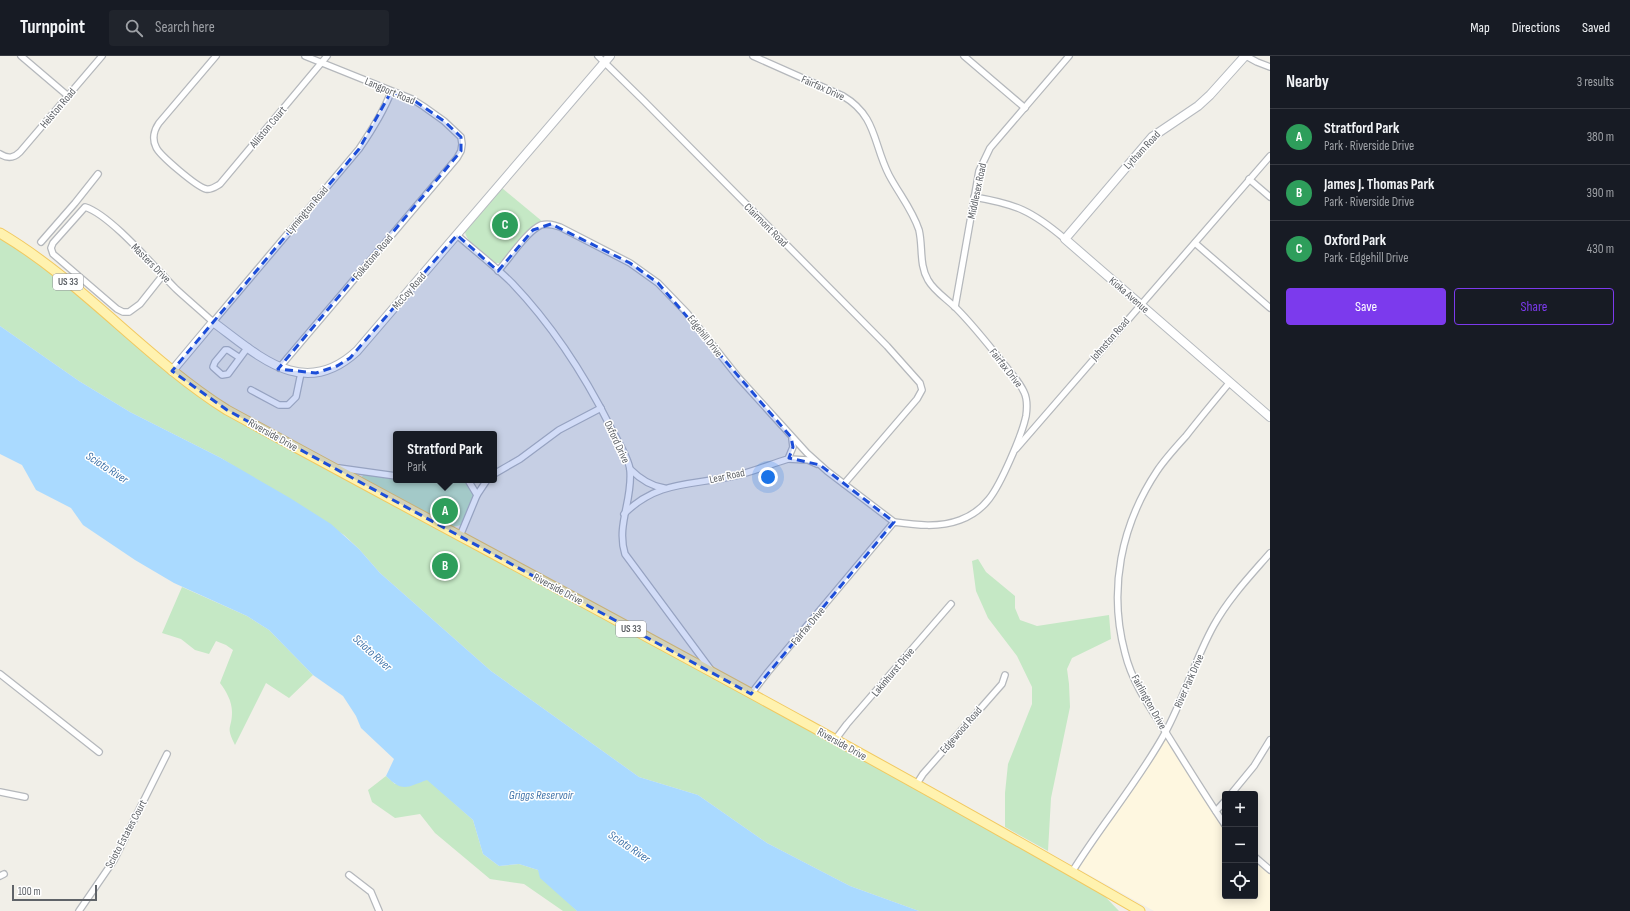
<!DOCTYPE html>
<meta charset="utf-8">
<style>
:root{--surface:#171b24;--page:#20242c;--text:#f1f3f6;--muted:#9ea1a6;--line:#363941;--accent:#7c3aed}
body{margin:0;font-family:"Sofia Sans Condensed",sans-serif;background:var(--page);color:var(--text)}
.controls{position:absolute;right:12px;bottom:12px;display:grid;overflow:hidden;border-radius:4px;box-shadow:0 2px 10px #0003}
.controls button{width:36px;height:36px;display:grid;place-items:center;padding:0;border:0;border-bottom:1px solid var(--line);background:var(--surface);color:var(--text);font:20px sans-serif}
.scale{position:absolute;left:12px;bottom:10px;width:85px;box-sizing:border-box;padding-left:4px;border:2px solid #5f6368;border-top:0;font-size:11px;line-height:14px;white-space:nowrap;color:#5f6368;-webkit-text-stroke:3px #fff;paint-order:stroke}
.you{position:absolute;left:768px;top:421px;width:14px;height:14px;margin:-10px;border:3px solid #fff;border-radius:50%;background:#1a73e8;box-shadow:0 0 0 6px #1a73e833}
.badge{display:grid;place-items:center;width:26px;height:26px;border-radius:50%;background:var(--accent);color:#fff;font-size:13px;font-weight:700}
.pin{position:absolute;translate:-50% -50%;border:2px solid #fff;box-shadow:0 1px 4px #0006}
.popup{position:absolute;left:393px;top:375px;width:104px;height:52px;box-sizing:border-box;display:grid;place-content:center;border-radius:4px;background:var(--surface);filter:drop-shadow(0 1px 3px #0005);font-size:13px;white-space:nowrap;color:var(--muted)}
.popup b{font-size:15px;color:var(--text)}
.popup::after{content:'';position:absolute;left:50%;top:100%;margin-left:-8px;border:8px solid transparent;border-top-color:var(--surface)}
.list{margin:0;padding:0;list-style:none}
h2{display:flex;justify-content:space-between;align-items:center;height:52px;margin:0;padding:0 16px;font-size:17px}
h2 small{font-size:13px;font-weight:400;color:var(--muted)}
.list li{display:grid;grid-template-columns:26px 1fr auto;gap:12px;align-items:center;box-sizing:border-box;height:56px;padding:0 16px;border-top:1px solid var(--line)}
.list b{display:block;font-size:15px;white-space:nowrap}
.list p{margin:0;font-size:13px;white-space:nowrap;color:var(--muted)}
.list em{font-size:13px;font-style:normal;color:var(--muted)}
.actions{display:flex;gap:8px;padding:12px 16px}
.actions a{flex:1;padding:9px 0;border:1px solid var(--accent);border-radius:4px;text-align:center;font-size:14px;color:var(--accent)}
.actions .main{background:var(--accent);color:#fff}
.icon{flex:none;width:22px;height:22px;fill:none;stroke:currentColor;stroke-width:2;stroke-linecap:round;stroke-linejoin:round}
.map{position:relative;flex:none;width:1270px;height:855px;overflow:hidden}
header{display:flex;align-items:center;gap:24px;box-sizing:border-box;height:56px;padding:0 20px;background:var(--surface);border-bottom:1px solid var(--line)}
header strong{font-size:19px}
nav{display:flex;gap:22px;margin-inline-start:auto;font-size:14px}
.search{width:280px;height:36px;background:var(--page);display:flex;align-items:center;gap:10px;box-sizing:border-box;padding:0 14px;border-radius:4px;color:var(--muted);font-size:15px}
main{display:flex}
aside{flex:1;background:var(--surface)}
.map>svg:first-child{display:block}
.commercial{fill:#fef7e0}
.green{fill:#c5e8c5}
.water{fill:#aadaff}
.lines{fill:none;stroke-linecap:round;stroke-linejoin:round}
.street-casing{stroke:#b5b8bc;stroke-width:8}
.secondary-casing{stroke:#b6babf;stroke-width:10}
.primary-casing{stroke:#f2c960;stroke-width:11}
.street{stroke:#fff;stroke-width:5.5}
.secondary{stroke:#fff;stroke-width:8}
.primary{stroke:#fff2af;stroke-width:9}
.marked{fill:#1d4ed8;fill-opacity:0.2;stroke:#1d4ed8;stroke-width:3;stroke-dasharray:8 5;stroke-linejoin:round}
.labels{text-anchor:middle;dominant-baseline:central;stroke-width:3;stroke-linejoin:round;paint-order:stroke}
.shield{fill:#fff;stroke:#8f9295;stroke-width:1}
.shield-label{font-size:10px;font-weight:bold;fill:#5f6368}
.street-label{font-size:11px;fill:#5f6368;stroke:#fff}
.water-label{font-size:12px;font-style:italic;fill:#4174aa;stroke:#fff}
</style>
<header>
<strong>Turnpoint</strong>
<div class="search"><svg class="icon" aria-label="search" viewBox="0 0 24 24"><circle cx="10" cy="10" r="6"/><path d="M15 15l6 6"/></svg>Search here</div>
<nav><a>Map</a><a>Directions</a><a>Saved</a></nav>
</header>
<main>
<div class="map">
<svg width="1270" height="855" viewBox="0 0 1270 855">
<rect width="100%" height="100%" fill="#f1efe8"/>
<path class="commercial" d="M1165,676l60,93v71h30v-39l15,13v41h-116l-79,-44z"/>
<g class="green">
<path d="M502,132l41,34 -40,39 -3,2h-5c-8,-5 -29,-21 -30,-31z"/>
<path d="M0,177l21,13 169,139 902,498 27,28h-200l-69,-25 -83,-43 -69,-48 -59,-18 -148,-106 -111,-98 -21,-24 -15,-14 -123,-77 -91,-46 -51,-31 -79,-55z"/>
<path d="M364,418l32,5v1l69,1 8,10 1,5 -13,29 -8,2 -92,-49z"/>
<path d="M978,503l8,13 29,24v12l5,12 17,6 72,-11 2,24 -39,19 -5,11 2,15 1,23 -19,91 -3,53 -43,-24v-34l3,-29 24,-60v-17l-15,-31 -29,-38 -12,-27 -4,-30z"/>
<path d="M182,531l65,29 22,14 44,45 -24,23 -23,-15 -31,62c-10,-20 -3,-15 -3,-33 0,-11 -6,-21 -12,-29l13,-33 -7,-5 -10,-4 -7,13 -14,-4 -14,-11 -19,-6z"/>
<path d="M386,720l9,8 32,-5 46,41 10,34 16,12 20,-2 19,6 39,41h-14l-39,-27 -34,-5 -55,-46 -15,-19 -25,4 -23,-16 -4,-12z"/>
</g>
<path class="water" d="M0,270l79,55 51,31 91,46 69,40 41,26 28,25 21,24 111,98 148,106 59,18 69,48 83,43 69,25h-342l-37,-33 -2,-8 -19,-6 -20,2 -16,-12 -10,-34 -46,-40c-20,7 -24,13 -41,-4l8,-17 -33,-31 -5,-12 -13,-20 -30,-21 -44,-45 -22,-14 -73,-33 -39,-23 -52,-35 -12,-17 -35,-18 -14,-25 -22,-11z"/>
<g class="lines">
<defs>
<g id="street">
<path d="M21,0l47,40"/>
<path d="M216,0l-57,67c-5,7 -7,16 -3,24 3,8 41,40 50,42 5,1 9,-2 14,-5l107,-128"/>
<path d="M598,0l46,45 243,245 33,37 2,7 -5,9 -73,85"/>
<path d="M964,0l61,52"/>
<path d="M1246,0l11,6 13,5"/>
<path d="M0,98c8,5 14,4 20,-2l82,-96"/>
<path d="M1249,123l21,18"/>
<path d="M974,141c42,7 58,14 91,42"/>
<path d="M457,179c18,16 38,31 55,48 40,42 72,91 98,143 6,12 19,32 20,44 3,30 -14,55 -5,84l86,116"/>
<path d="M41,186l34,-39 23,-29"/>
<path d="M1195,187l75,65"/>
<path d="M498,215c11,-12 29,-40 43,-46 7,-2 13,0 19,2l70,36 28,20 29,30 51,64 69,76 20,18 67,51"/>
<path d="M163,219l-23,29 -11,8h-6l-6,-3 -64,-55 -2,-6 2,-5 32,-36c26,8 70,61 91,82 12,11 25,22 37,33l146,-173c13,-19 24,-36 32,-57"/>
<path d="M955,251l24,-136 11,-23 79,-92"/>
<path d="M240,302l-12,-8h-3l-10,12 -2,5 9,8 6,-1 20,-27"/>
<path d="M279,312l178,-210 4,-7 1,-7 -1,-7 -17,-16 -21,-15 -11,-7 -107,-43"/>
<path d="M251,334l28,15h9l8,-8 5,-24"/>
<path d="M1016,393l254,-293"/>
<path d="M788,403l20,1 9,4"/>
<path d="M339,412l57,8"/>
<path d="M630,413c10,10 20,17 34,19"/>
<path d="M494,418l26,-15 39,-29 42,-22"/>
<path d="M477,439l10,-15"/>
<path d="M624,458c35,-35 70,-28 114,-39 17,-4 33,-11 50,-16l5,-12 -1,-8"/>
<path d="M460,480l17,-41 -9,-15"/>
<path d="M0,618l99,78"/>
<path d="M751,638l17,-22 126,-150c22,3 45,6 66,-2 11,-4 22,-12 29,-21 12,-15 33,-64 37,-83 1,-7 2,-16 -2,-24 -5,-11 -14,-20 -21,-29 -15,-19 -30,-38 -47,-55 -9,-9 -22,-17 -28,-28 -9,-15 -5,-33 -9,-50 -7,-21 -20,-36 -30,-55 -16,-31 -12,-59 -46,-79l-90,-40"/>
<path d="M835,684l12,-16 104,-120"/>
<path d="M916,729l7,-11 79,-90 3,-9"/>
<path d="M0,736l25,5"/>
<path d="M1231,738l23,-28 16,-26"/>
<path d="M1216,755l9,-10"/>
<path d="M1225,769c-21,-31 -40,-62 -60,-94 -16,-25 -33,-49 -40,-78 -17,-63 -4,-128 32,-182 8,-12 19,-24 29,-35 14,-18 29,-36 44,-54"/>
<path d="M1255,801l15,13"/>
<path d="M1072,816c29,-47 66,-90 93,-139 19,-35 30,-74 49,-108 15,-27 36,-49 56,-72"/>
<path d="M349,819l22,17 8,19"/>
<path d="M0,820l4,-2"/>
<path d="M79,855l35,-51 53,-106"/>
</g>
<g id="secondary">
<path d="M1245,0l-35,39 -12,11 -46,31 -87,102 205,178"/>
<path d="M172,315l41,-49c45,33 90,79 144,29l253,-295"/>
</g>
<path id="primary" d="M0,177c83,49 146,126 227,177 305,166 612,327 913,501"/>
</defs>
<use href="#street" class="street-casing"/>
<use href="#secondary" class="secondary-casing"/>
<use href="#primary" class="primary-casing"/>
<use href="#street" class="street"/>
<use href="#secondary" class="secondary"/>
<use href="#primary" class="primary"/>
</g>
<path class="marked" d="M391,36l21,7 32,22 17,16v14l-183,218 38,4 21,-7 13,-8 107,-123 41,36 35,-41 18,-6 79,39 28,20 133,154 2,10 -4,11 31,7 74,57 -143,172 -524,-284 -55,-39 187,-222z"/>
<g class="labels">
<g class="shield">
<rect x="53" y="218" width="30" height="16" rx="3"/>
<rect x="616" y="565" width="30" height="16" rx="3"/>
</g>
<g class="shield-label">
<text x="68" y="226">US 33</text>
<text x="631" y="573">US 33</text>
</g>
<g class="street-label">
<text transform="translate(823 32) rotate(24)">Fairfax Drive</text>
<text transform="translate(390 35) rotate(23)">Langport Road</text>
<text transform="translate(58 52) rotate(-50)">Helston Road</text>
<text transform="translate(268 71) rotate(-50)">Alliston Court</text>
<text transform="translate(1142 94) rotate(-47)">Lytham Road</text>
<text transform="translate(977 135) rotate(-78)">Middlesex Road</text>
<text transform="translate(307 154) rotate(-50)">Lymington Road</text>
<text transform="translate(766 169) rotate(45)">Clairmont Road</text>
<text transform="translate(373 201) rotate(-50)">Folkstone Road</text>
<text transform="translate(151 207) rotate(45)">Masters Drive</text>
<text transform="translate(409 235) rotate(-49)">McCoy Road</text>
<text transform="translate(1129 239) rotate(41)">Kioka Avenue</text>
<text transform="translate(705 280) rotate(52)">Edgehill Drive</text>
<text transform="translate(1110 283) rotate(-49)">Johnston Road</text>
<text transform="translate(1006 312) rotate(52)">Fairfax Drive</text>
<text transform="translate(273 379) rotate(29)">Riverside Drive</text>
<text transform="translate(617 386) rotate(65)">Oxford Drive</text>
<text transform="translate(727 420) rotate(-12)">Lear Road</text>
<text transform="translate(558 533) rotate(28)">Riverside Drive</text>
<text transform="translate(808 570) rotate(-50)">Fairfax Drive</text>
<text transform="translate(893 616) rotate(-50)">Lakinhurst Drive</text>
<text transform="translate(1189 625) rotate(-66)">River Park Drive</text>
<text transform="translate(1149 646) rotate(61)">Fairlington Drive</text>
<text transform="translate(961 674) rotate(-49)">Edgewood Road</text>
<text transform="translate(842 688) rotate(29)">Riverside Drive</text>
<text transform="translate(126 778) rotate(-62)">Scioto Estates Court</text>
</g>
<g class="water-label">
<text transform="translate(107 412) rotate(33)">Scioto River</text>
<text transform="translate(372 597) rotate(42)">Scioto River</text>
<text x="541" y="739">Griggs Reservoir</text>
<text transform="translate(629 791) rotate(34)">Scioto River</text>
</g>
</g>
</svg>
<div class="controls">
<button>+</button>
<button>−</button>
<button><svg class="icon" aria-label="locate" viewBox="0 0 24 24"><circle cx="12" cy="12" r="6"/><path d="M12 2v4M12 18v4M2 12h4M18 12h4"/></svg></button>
</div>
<div class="scale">100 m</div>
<div class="you"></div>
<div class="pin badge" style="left:445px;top:455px;background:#2e9e5b">A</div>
<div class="popup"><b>Stratford Park</b>Park</div>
<div class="pin badge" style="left:445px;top:510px;background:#2e9e5b">B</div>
<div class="pin badge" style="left:505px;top:169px;background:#2e9e5b">C</div>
</div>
<aside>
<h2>Nearby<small>3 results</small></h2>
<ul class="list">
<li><span class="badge" style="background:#2e9e5b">A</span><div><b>Stratford Park</b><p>Park · Riverside Drive</p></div><em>380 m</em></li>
<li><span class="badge" style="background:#2e9e5b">B</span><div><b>James J. Thomas Park</b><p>Park · Riverside Drive</p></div><em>390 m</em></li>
<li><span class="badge" style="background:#2e9e5b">C</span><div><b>Oxford Park</b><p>Park · Edgehill Drive</p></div><em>430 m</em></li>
</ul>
<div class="actions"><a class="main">Save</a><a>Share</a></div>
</aside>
</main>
